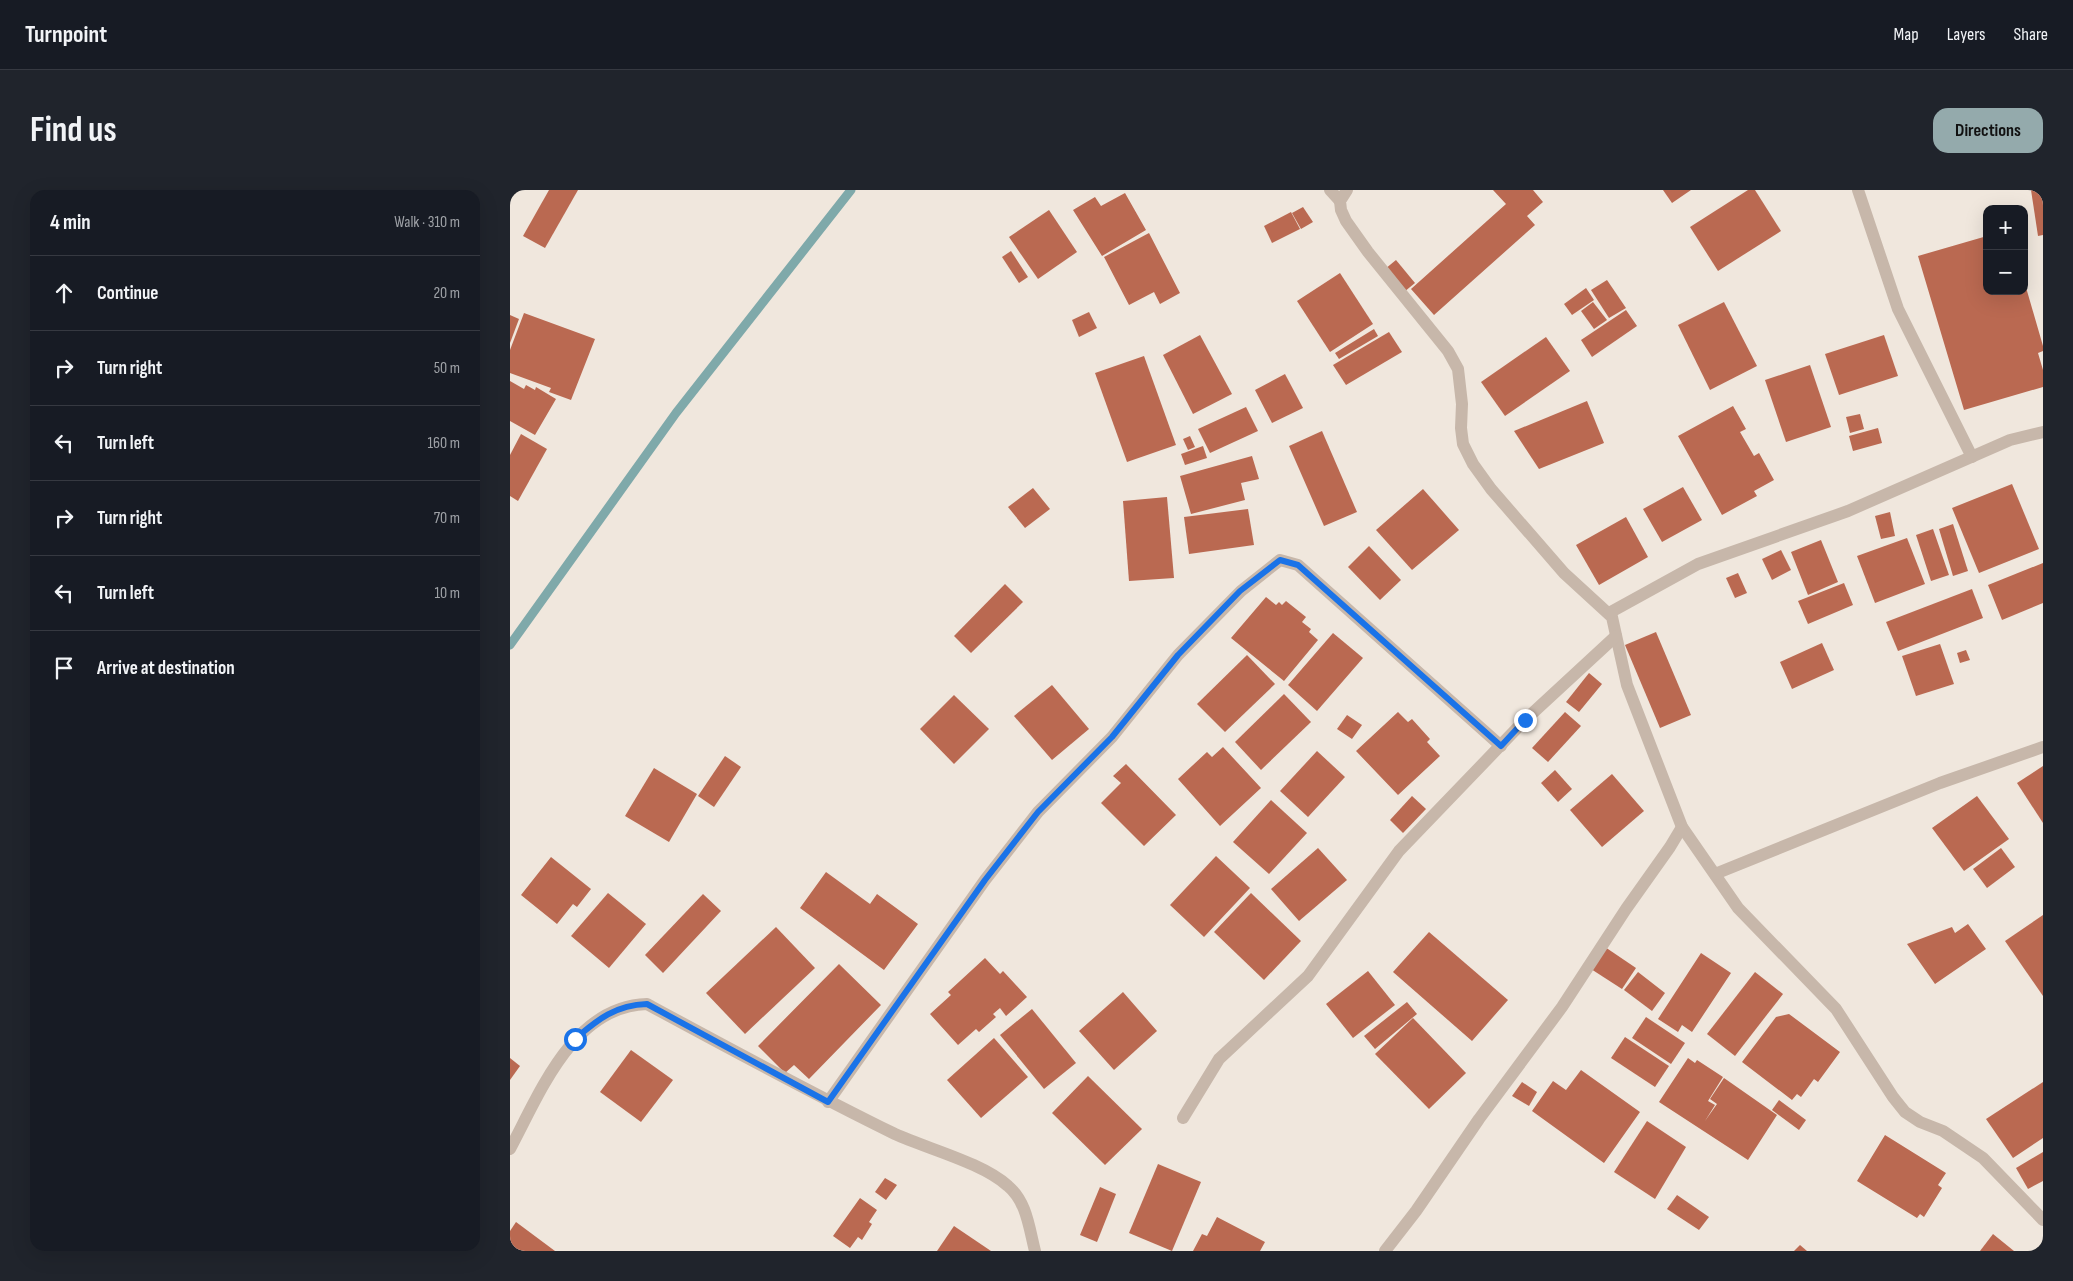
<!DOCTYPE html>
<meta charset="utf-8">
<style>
:root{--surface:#171b24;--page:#20242c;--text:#f1f3f6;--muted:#9ea1a6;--line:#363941;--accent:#94aaac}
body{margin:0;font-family:"Sofia Sans Condensed",sans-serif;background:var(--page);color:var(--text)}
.controls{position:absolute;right:15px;top:15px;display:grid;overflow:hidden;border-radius:10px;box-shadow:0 5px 20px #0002}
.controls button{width:45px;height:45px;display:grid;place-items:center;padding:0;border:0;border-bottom:1px solid var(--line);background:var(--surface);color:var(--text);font:25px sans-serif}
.stop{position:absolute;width:15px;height:15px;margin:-11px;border:4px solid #1a73e8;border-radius:50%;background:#fff}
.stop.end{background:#1a73e8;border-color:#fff;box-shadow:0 1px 5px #0008}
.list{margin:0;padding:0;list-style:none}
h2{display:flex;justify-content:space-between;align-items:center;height:65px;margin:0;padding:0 20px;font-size:21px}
h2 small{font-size:16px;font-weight:400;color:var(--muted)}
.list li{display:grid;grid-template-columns:32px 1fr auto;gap:15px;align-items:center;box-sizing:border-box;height:75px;padding:0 20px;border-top:1px solid var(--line)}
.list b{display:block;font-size:19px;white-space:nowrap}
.list em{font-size:16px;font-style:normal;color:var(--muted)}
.icon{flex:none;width:28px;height:28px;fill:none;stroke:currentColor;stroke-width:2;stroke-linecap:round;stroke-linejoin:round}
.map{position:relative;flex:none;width:1533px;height:1061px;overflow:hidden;border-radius:15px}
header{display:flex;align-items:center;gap:30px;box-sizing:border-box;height:70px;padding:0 25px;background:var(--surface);border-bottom:1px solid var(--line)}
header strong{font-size:24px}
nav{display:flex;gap:28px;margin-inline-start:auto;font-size:18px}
.intro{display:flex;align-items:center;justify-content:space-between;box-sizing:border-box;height:120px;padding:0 30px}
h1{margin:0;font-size:35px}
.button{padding:12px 22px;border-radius:15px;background:var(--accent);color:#111;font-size:18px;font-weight:700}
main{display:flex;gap:30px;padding:0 30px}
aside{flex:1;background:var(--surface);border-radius:15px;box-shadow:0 5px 20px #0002}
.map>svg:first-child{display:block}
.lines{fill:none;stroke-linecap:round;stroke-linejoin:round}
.stream{stroke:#7fa9aa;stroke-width:9}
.building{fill:#ba6951}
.minor{stroke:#c7b7aa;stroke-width:12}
.route{stroke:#1a73e8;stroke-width:6}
</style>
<header>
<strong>Turnpoint</strong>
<nav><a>Map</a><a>Layers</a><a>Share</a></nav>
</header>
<div class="intro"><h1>Find us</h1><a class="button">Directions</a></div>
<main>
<aside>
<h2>4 min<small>Walk · 310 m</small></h2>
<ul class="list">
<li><svg class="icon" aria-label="ahead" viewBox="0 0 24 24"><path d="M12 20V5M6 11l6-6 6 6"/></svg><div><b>Continue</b></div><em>20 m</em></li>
<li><svg class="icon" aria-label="right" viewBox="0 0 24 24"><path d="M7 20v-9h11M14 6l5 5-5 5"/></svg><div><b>Turn right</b></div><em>50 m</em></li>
<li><svg class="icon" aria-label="left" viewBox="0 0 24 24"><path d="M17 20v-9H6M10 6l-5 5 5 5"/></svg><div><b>Turn left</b></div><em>160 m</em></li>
<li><svg class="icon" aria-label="right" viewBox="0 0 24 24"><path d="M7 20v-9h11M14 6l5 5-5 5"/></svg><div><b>Turn right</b></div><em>70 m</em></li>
<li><svg class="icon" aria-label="left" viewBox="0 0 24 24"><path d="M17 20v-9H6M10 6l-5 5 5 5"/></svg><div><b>Turn left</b></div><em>10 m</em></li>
<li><svg class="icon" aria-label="arrive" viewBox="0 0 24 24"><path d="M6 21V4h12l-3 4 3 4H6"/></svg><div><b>Arrive at destination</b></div></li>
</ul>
</aside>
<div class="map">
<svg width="1533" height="1061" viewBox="0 0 1533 1061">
<rect width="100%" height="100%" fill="#f0e7dd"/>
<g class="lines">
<path class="stream" d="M0,455l166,-232 175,-223"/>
</g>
<g class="building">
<path d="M39,0h29l-33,58 -22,-12z"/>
<path d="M983,0h40l10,12 -16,14 8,9 -101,90 -23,-26 95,-85z"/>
<path d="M1153,0h28l-19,13z"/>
<path d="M1238,0h7l26,41 -63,40 -28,-44z"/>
<path d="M1521,0h12v45l-5,1z"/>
<path d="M615,3l21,37 -44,26 -29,-46 22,-13 6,9z"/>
<path d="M793,17l10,15 -12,7 -9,-16z"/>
<path d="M539,20l28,42 -39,27 -29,-42z"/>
<path d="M781,22l9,17 -28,14 -8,-17z"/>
<path d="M639,43l31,60 -20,11 -6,-12 -25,13 -25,-48z"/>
<path d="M1477,46v55h37l1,-7 18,62v5l-5,2 5,17v17l-79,23 -46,-154z"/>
<path d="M501,61l17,26 -9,6 -17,-26z"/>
<path d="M886,70l19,23 -11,9 -19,-23z"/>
<path d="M830,83l33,51 -43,28 -33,-51z"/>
<path d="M1097,90l19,28 -17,10 -18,-28z"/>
<path d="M1076,98l8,12 -22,15 -8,-11z"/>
<path d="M1083,112l14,18 -13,9 -13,-18z"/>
<path d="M1214,112l33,64 -47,24 -32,-65z"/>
<path d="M1116,120l11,16 -45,31 -11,-17z"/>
<path d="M579,122l8,16 -18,9 -7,-17z"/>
<path d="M14,123l71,26 -24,61 -22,-8 2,-4 -41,-15v-23z"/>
<path d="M0,125l9,4 -9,24z"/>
<path d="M864,139l4,7 -39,23 -4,-6z"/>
<path d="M879,142l13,20 -56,33 -13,-20z"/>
<path d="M690,145l32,59 -39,20 -30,-59z"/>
<path d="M1374,145l14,41 -59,19 -14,-41z"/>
<path d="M1036,147l24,34 -65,45 -24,-34z"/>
<path d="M634,166l32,89 -49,17 -32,-89z"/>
<path d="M1300,175l21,62 -45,15 -21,-62z"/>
<path d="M775,184l18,34 -31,15 -17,-33z"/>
<path d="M0,191l14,8 2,-4 9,5 1,-3 20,12 -21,36 -25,-14z"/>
<path d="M1077,211l17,42 -65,26 -25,-38z"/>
<path d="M1223,216l13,23 -6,3 14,24 5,-3 15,27 -20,11 3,5 -35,19 -44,-79z"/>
<path d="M736,217l12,24 -48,22 -12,-24z"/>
<path d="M1350,224l4,15 -14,4 -4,-16z"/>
<path d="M1368,238l4,15 -29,8 -4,-15z"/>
<path d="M812,241l35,81 -33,14 -35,-80z"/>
<path d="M11,244l26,15 -29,52 -8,-5v-41z"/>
<path d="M680,246l5,11 -7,3 -5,-11z"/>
<path d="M693,256l4,12 -22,7 -4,-11z"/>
<path d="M742,266l7,23 -18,4 4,17 -54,14 -11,-38z"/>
<path d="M1502,294l27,65 -60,24 -27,-65z"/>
<path d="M1173,297l19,33 -40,22 -19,-33z"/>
<path d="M523,298l17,21 -25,19 -17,-21z"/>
<path d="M913,299l36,41 -47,40 -36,-40z"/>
<path d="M657,307l7,81 -45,3 -6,-80z"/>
<path d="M738,319l6,36 -65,9 -5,-37z"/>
<path d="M1380,322l5,24 -14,3 -6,-23z"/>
<path d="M1116,327l22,40 -49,28 -23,-40z"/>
<path d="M1443,334l15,47 -15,5 -14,-47z"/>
<path d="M1423,339l16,46 -18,6 -15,-46z"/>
<path d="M1397,348l18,46 -50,19 -18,-47z"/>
<path d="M1311,350l17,42 -30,13 -17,-43z"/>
<path d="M859,356l32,34 -21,20 -32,-33z"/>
<path d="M1271,360l10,20 -19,10 -10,-21z"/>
<path d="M1533,373v40l-41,17 -14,-35z"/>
<path d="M1228,383l9,20 -12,5 -9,-20z"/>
<path d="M1334,393l9,22 -45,19 -10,-23z"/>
<path d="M495,394l18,18 -52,51 -17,-17z"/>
<path d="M1462,399l11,29 -85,33 -12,-29z"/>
<path d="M756,407l10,8 3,-3 3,3 4,-4 20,16 -4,5 9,7 -2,3 9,8 -34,41 -53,-43z"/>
<path d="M1146,442l35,83 -31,13 -35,-83z"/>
<path d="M823,443l30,25 -46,53 -29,-26z"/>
<path d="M1312,453l12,27 -42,19 -12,-27z"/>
<path d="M1430,454l14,40 -38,12 -14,-40z"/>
<path d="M1456,460l4,10 -10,3 -3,-10z"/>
<path d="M737,465l28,29 -50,48 -28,-28z"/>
<path d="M1079,483l13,11 -23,28 -13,-10z"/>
<path d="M542,495l37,44 -37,31 -38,-44z"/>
<path d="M774,504l27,28 -50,48 -26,-28z"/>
<path d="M444,505l35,34 -35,35 -34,-35z"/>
<path d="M888,522l10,10 4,-3 18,20 -3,3 13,14 -42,39 -42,-44z"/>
<path d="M1055,522l16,14 -33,36 -16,-14z"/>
<path d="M837,525l15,10 -10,14 -15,-10z"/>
<path d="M713,557l38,41 -41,38 -42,-47 29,-27 5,5z"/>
<path d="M807,561l28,26 -37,40 -28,-26z"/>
<path d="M215,566l16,11 -27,40 -16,-11z"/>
<path d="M616,574l50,51 -32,31 -43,-43 20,-20 -8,-7z"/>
<path d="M1533,576v57l-26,-40z"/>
<path d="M144,578l43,26 -28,48 -44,-26z"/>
<path d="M1045,580l17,19 -14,13 -17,-19z"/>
<path d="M1102,584l32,37 -42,36 -32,-37z"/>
<path d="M902,606l14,13 -23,24 -13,-13z"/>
<path d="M1467,606l32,43 -45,32 -32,-43z"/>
<path d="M761,610l36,33 -38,41 -36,-32z"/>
<path d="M808,658l29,32 -48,41 -28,-32z"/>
<path d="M1491,658l14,19 -28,21 -14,-19z"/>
<path d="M706,666l34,32 -46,49 -34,-32z"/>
<path d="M41,667l40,32 -14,18 -4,-3 -16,20 -36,-29z"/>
<path d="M316,682l44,32 7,-10 41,30 -34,46 -84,-62z"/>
<path d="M98,703l38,31 -37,44 -38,-32z"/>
<path d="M741,703l50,48 -37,39 -50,-48z"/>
<path d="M193,704l18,17 -58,62 -18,-18z"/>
<path d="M1533,725v81l-38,-55z"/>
<path d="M1458,734l18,25 -51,35 -28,-40 45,-17 3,6z"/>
<path d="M266,737l39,41 -70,66 -39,-41z"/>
<path d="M919,742l79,68 -36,41 -79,-69z"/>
<path d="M1095,757l31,21 -14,21 -31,-20z"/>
<path d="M1191,763l30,20 -39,59 -10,-7 -4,7 -20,-13z"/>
<path d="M475,768l15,16 3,-3 24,26 -21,19 -6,-8 -7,6 3,3 -17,15 -3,-3 -18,16 -28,-31 21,-19 -3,-3z"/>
<path d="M329,774l42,41 -72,74 -15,-14 -9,8 -27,-27z"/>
<path d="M858,781l27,34 -42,33 -27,-34z"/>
<path d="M1128,782l27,21 -13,18 -28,-21z"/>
<path d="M1245,782l28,22 -48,62 -28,-22z"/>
<path d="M613,802l34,39 -43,39 -35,-39z"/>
<path d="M897,812l10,12 -42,35 -11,-13z"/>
<path d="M522,819l44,54 -32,26 -44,-54z"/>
<path d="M1279,824l51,38 -22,30 -4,-3 -13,18 -4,-3 -5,6 -50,-38 34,-45z"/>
<path d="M1136,827l39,26 -14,21 -39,-26z"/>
<path d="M903,828l53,55 -37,36 -54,-55z"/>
<path d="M1115,847l44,29 -14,21 -44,-29z"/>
<path d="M484,848l34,39 -47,41 -34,-38z"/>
<path d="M121,860l42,30 -32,42 -41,-30z"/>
<path d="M0,868l10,8 -10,14z"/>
<path d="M1178,868l7,5 2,-3 26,17 -15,24 7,4 -10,16 12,-17 -7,-5 14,-21 53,37 -29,45 -89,-58z"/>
<path d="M1071,880l59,42 -36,51 -72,-52 21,-30 13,9z"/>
<path d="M578,886l54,53 -37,36 -53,-52z"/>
<path d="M1012,892l15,10 -8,14 -17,-10z"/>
<path d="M1533,892v56l-30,20 -27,-39z"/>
<path d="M1269,910l27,20 -7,10 -27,-20z"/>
<path d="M1137,931l39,26 -31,52 -41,-27z"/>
<path d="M1375,945l61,38 -8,12 4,3 -18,29 -4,-3 -3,4 -60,-37z"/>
<path d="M1533,962v29l-15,8 -12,-21z"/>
<path d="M648,974l43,18 -29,69 -43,-18z"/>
<path d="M375,988l12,7 -11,15 -11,-8z"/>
<path d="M590,997l16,7 -19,48 -17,-7z"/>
<path d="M1167,1005l32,22 -10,13 -32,-21z"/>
<path d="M350,1008l17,12 -8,12 3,2 -10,16 -4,-3 -8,11 -17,-12z"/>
<path d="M707,1027l48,25 -5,9h-67l9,-17 5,2z"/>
<path d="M6,1032l39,29h-45v-20z"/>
<path d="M444,1036l37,25h-54z"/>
<path d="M1483,1044l21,17h-34z"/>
<path d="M1290,1055l7,6h-13z"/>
</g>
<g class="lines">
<g class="minor">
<path d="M820,0l10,11"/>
<path d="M837,0l-7,11 1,9 5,11 22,31 80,99 10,18 4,35 -1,24 2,16 10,20 18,25 73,84 48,44 15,68 55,142 56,81 98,101 57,88 12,15 15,10 23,9 40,27 60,62"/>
<path d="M1348,0l40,119 74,148"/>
<path d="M1099,423l89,-49 150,-53 162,-71 33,-8"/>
<path d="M1205,684l225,-91 103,-36"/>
<path d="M318,912l157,-222 53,-68 74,-75 66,-82 63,-64 39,-31 18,5 203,181"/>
<path d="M673,928l36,-59 89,-83 91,-125 126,-131 91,-84"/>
<path d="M0,959c30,-56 63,-143 137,-145 83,45 164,89 248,130 33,15 88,29 113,52 19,16 21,42 27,65"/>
<path d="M875,1061l31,-40 63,-92 83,-112 64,-98 44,-62 12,-20"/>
</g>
</g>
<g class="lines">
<path class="route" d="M65,849c23,-20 41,-34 72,-35l181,98 157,-222 53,-68 74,-75 66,-82 62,-64 40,-31 18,5 203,181 24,-26"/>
</g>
</svg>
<div class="controls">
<button>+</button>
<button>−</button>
</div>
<div class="stop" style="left:65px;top:849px"></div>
<div class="stop end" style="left:1015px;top:530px"></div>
</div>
</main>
